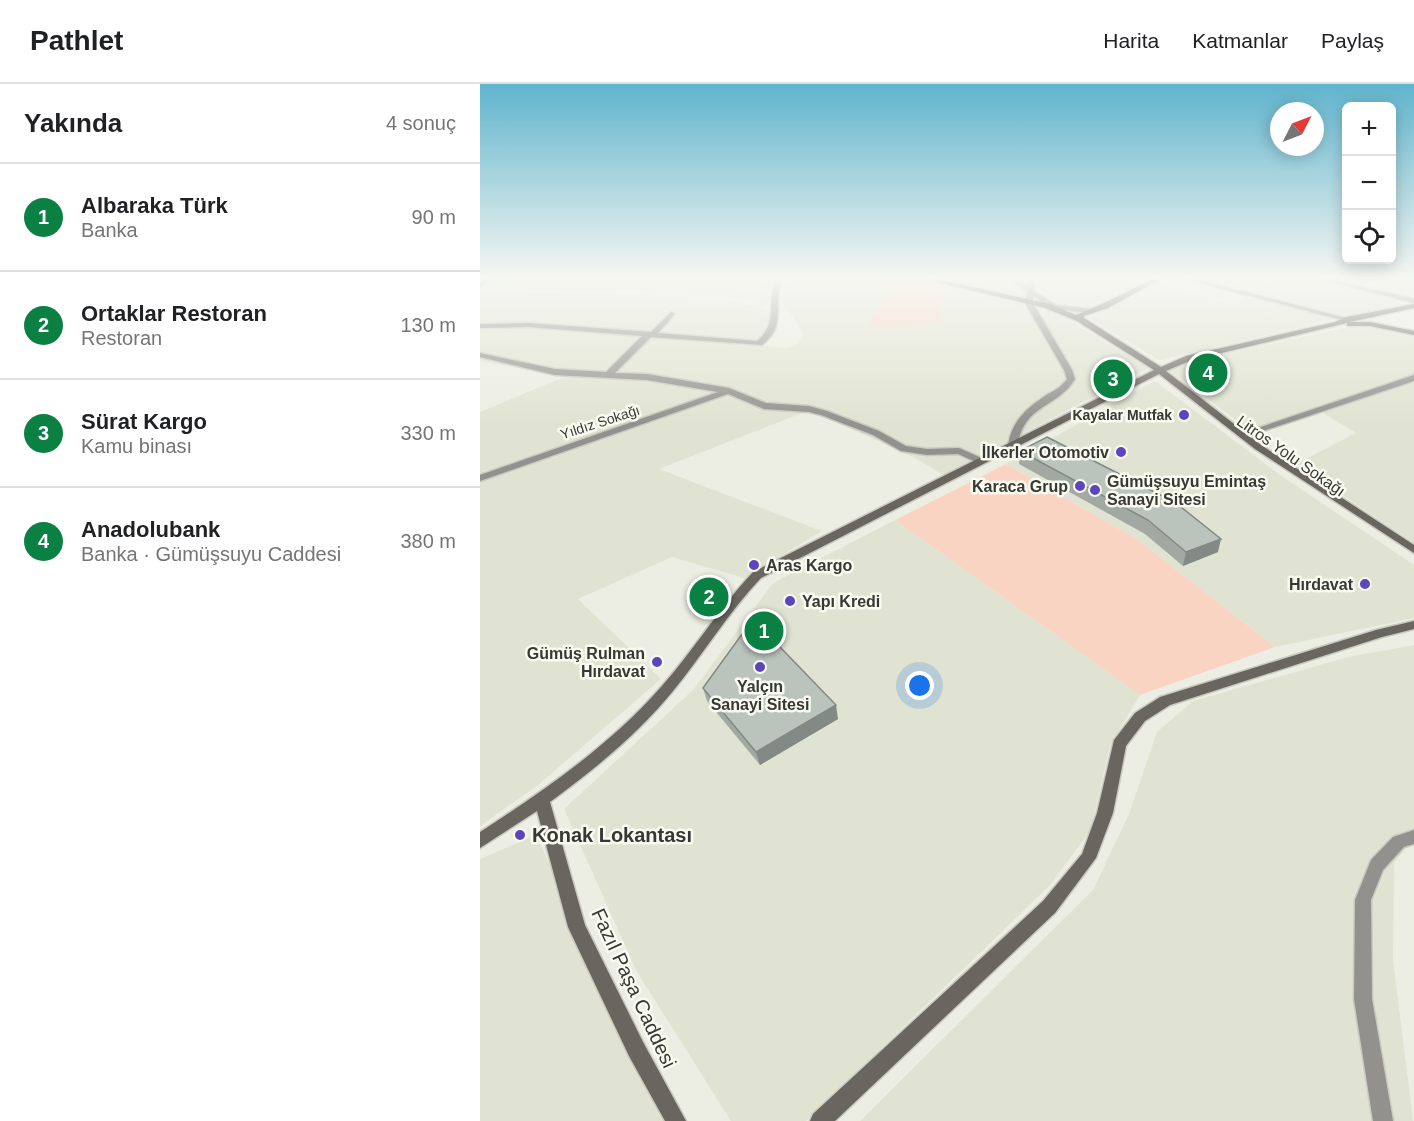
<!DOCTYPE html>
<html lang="tr">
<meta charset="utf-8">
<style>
:root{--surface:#fff;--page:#f6f6f6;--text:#202124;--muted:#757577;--line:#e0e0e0;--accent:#0b8043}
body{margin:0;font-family:Helvetica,sans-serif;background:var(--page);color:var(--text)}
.controls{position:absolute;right:18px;top:18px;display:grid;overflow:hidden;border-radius:9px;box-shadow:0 3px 15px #0003}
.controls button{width:54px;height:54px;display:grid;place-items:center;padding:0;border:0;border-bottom:2px solid var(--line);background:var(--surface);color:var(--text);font:30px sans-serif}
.compass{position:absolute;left:790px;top:18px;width:54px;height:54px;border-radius:50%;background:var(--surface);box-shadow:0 3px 15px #0003;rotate:48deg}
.you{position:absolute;left:440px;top:602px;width:21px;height:21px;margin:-15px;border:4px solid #fff;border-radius:50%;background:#1a73e8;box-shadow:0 0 0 9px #1a73e833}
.badge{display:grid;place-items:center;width:39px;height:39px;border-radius:50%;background:var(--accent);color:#fff;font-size:20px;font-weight:700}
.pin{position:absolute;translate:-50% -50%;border:3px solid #fff;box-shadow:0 2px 6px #0006}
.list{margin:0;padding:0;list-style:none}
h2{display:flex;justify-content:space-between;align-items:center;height:78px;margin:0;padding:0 24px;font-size:26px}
h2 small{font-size:20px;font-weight:400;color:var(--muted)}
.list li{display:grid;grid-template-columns:39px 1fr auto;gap:18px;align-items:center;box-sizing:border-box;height:108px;padding:0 24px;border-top:2px solid var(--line)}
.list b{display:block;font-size:22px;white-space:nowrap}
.list p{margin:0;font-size:20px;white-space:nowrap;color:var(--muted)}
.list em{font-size:20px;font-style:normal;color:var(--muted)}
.icon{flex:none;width:33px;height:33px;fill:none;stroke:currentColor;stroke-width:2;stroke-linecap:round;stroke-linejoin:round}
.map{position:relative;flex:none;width:934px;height:1037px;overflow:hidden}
header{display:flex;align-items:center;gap:36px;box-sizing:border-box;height:84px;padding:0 30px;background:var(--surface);border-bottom:2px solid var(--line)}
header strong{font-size:28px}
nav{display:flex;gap:33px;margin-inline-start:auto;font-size:21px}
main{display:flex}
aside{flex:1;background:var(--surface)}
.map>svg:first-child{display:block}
.built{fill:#e0e3d1}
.green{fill:#f9d4c3}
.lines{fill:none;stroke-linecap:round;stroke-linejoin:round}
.street-casing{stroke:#c8cac0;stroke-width:3}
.secondary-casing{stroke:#c8cac0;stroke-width:3}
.street{fill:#93918d;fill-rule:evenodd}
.secondary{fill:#69655f;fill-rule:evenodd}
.wall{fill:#a1a9a2}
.shaded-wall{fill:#838984}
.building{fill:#bbc4bc;stroke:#838984;stroke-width:1.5}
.poi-dot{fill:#5c45be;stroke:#f9fbf1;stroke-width:2}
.labels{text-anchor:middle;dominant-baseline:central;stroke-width:5;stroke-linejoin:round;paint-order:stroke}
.far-poi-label{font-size:14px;font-weight:bold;fill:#373834;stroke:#f9fbf1;text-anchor:end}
.far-street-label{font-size:14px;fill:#373834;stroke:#f9fbf1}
.poi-label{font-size:16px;font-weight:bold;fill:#373834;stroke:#f9fbf1;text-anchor:end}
.street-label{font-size:16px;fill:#373834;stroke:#f9fbf1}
.near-poi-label{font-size:20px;font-weight:bold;fill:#373834;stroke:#f9fbf1;text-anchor:start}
.near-street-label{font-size:20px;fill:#373834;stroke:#f9fbf1}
</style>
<header>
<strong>Pathlet</strong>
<nav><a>Harita</a><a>Katmanlar</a><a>Paylaş</a></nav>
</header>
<main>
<aside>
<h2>Yakında<small>4 sonuç</small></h2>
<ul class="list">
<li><span class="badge">1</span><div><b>Albaraka Türk</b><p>Banka</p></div><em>90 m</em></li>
<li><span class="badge">2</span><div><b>Ortaklar Restoran</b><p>Restoran</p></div><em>130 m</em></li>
<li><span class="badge">3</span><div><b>Sürat Kargo</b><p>Kamu binası</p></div><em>330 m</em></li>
<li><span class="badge">4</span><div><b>Anadolubank</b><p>Banka · Gümüşsuyu Caddesi</p></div><em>380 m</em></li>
</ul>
</aside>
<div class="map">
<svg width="934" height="1037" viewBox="0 0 934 1037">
<rect width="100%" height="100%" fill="#eceee3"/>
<g class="built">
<path d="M0,195h296l-5,8 -2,16 -4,2 -35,-9 -51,-4 -199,-3z"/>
<path d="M307,195h106l-26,49 74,-5 3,-38 100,24 26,12 79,47 -206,107 -26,-16 -107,-49 -151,59 163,62 -78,47 -72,-21 -94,42 83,80 -123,106 -58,41v-414l84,-35 -84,-16v-69l176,3 71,5 44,11 -3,20 -7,8 -13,5 38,4 9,-2 9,-12 -24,-35z"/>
<path d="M459,195h89l-4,18z"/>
<path d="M560,195h109l-52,27 -20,3 -20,-6 -12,-7 -5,-11z"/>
<path d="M701,195h233v22l-255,59 -70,-42 70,-34 68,20 20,-8z"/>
<path d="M878,241l56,12v206l-118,-79 60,-31 -36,-22 -65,23 -85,-63 32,-12z"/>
<path d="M675,297l125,94 134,90v53l-139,29 -137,-107 -132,-76z"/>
<path d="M415,436l245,175 -30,50 -19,85 -42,56 -243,235h-75l-94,-149 -73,-163 130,-120 79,-106z"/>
<path d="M934,561v200l-6,1 -14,17 -1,96 20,162h-553l233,-231 36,-76 28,-82 36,-31 155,-44z"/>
<path d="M56,751l134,286h-190v-262z"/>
</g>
<g class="green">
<path d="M413,195h16l35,6 -3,38 -74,5z"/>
<path d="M526,380l132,76 137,107 -135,48 -245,-175z"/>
</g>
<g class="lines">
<defs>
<g id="street">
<path d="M296,195h6c-10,26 6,46 -20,66l-111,-8 -36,36 32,1 82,14 37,15 43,3 18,5 52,20 27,15 21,3 32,-1 25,11v4h-6l-20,-9 -31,1 -26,-4 -28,-16 -52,-20 -12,-3 -45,-3 -36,-15 -248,87v-6l238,-83 -71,-12 -92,-5 -75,-18v-4l75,16 51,3 36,-36 -114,-9 -48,1v-4l48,-1 123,9 20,-20 4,2 -17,19 99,8c22,-17 9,-39 19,-62z"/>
<path d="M529,195h8l11,7 1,-7h6l-1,12 22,14 35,4 4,2 -4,2 -40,-4 -18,-13v7l39,67 3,9c-17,29 -51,25 -57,66l-5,3 -5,-3c4,-25 20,-38 40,-51 8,-4 14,-8 19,-15l-3,-9 -39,-67 2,-11z"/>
<path d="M704,195h11l155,40 -4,2z"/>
<path d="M838,195h12l84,20v4z"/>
<path d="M934,291v6l-169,56 -3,1 -5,-3z"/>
<path d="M934,746v14l-10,3 -21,23 -12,30 1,99 21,122h-20l-19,-122 1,-99 16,-40 22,-23z"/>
</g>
<g id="secondary">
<path d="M444,195h12l114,25 26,11 26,-11 51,-25h8l-53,29 -24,8v2l77,49 25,-11 149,-34 11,-5 68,-13v4l-64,14h20l44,9v4l-44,-9h-23v-3l-155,37 -26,11 95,74 153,100v8l-159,-104 -96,-75 -398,204c-33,35 -57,75 -88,113 -35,43 -78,78 -123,111l35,123 58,117 43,79h-21l-36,-65 -61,-129 -31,-116 -57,37v-16c65,-42 130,-87 181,-145 33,-37 58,-79 92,-115l401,-202 -77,-49 -32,-13z"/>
<path d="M934,537v8l-32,8 -212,68 -25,16 -19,25 -13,67 -17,45 -41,55 -220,208h-25l3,-7 230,-213 39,-47 15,-41 17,-73 21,-27 25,-16 216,-67z"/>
</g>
</defs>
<use href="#street" class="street-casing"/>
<use href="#secondary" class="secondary-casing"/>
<use href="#street" class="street"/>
<use href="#secondary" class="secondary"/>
</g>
<g class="wall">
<path d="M540,367l198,101 -35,14 -38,-32 -126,-70z"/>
<path d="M223,604l135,31 -78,46 -53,-64z"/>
</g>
<g class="shaded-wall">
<path d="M0,195h10l-10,9z"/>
<path d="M741,455l-3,13 -35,14 3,-14z"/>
<path d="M356,621l2,14 -78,46 -4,-13z"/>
</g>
<g class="building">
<path d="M567,353l129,66 45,36 -35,13 -38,-32 -128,-69z"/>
<path d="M273,535l83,86 -80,47 -53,-64z"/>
</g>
<linearGradient id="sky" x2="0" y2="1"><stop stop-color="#60b4cd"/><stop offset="0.57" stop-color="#f6f7f2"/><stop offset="1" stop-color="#f6f7f2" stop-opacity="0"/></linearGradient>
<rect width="934" height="340" fill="url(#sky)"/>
<g class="poi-dot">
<circle cx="704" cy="331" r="6"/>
<circle cx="641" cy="368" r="6"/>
<circle cx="600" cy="402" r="6"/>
<circle cx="615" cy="406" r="6"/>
<circle cx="274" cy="481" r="6"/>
<circle cx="885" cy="500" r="6"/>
<circle cx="310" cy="517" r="6"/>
<circle cx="177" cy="578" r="6"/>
<circle cx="280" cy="583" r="6"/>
<circle cx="40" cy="751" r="6"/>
</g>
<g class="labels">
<g class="far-poi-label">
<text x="692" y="331">Kayalar Mutfak</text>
</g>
<g class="far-street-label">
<text transform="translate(120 338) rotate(-18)">Yıldız Sokağı</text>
</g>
<g class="poi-label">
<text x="629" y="368">İlkerler Otomotiv</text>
<text x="627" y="397" text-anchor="start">Gümüşsuyu Emintaş<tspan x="627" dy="18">Sanayi Sitesi</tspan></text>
<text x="588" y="402">Karaca Grup</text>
<text x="286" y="481" text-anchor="start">Aras Kargo</text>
<text x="873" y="500">Hırdavat</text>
<text x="322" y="517" text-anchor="start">Yapı Kredi</text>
<text x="165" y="569">Gümüş Rulman<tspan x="165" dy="18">Hırdavat</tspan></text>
<text x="280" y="602" text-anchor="middle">Yalçın<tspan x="280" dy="18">Sanayi Sitesi</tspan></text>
</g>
<g class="street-label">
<text transform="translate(811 372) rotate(35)">Litros Yolu Sokağı</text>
</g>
<g class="near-poi-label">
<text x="52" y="751">Konak Lokantası</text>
</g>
<g class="near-street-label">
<text transform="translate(154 904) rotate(65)">Fazıl Paşa Caddesi</text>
</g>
</g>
</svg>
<div class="controls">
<button>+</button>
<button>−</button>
<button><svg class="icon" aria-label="locate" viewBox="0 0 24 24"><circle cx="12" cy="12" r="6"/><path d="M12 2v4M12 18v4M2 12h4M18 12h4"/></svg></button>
</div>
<svg class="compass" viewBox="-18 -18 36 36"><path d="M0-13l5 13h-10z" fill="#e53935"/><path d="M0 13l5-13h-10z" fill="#757577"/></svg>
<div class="you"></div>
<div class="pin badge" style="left:284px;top:547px">1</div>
<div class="pin badge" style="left:229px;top:513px">2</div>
<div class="pin badge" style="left:633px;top:295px">3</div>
<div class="pin badge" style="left:728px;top:289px">4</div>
</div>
</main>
